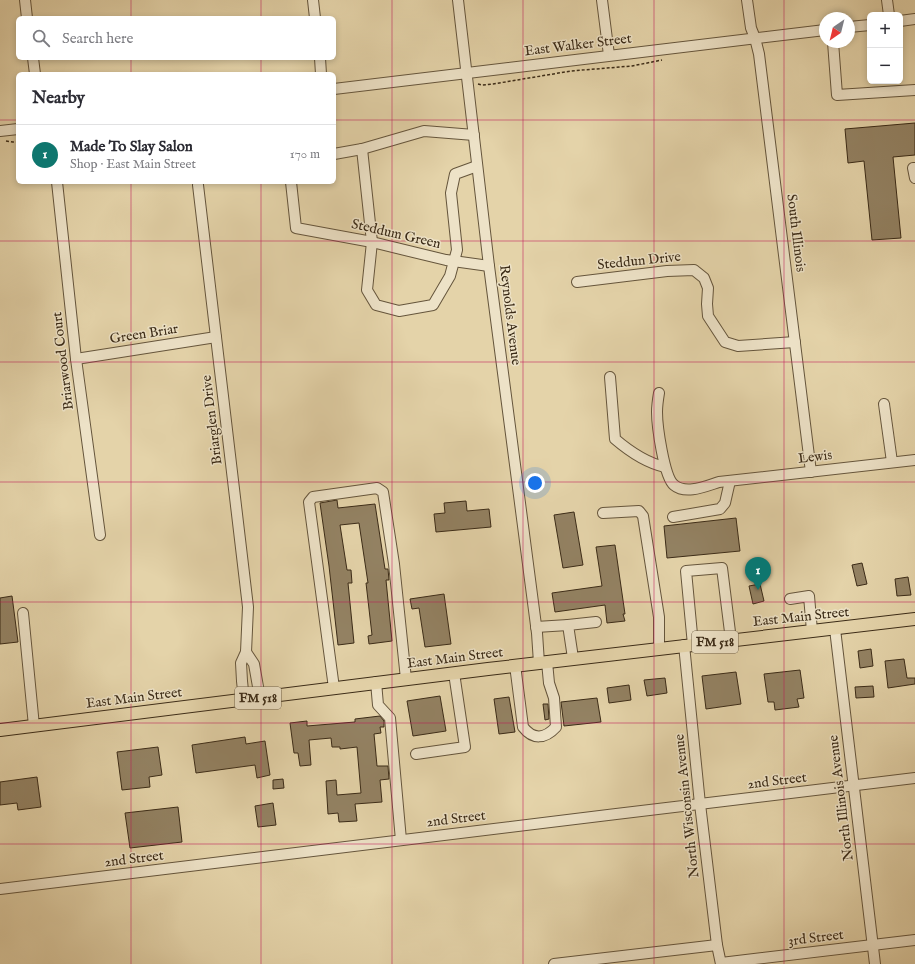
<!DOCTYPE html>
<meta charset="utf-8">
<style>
:root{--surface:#fff;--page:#f2f2f3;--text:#2b2b33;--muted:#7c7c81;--line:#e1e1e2;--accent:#0f766e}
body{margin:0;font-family:"IM FELL English",serif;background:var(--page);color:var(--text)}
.controls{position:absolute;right:12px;top:12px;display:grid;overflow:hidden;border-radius:6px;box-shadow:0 2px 6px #0003}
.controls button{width:36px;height:36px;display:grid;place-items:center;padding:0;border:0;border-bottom:1px solid var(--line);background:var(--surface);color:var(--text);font:20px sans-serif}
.compass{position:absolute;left:819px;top:12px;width:36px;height:36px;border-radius:50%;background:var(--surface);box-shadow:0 2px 6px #0003;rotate:215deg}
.you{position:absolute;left:535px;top:483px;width:14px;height:14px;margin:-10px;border:3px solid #fff;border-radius:50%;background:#1a73e8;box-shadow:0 0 0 6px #1a73e833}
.badge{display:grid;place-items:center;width:26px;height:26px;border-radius:50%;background:var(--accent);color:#fff;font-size:13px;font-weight:700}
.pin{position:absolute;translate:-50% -33px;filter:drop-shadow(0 1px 2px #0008)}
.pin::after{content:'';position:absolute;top:21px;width:14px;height:12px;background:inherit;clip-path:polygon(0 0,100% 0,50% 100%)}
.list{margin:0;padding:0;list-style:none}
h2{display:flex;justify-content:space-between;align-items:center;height:52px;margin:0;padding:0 16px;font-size:17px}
h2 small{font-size:13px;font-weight:400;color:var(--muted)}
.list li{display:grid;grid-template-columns:26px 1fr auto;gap:12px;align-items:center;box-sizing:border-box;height:60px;padding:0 16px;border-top:1px solid var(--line)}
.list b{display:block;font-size:15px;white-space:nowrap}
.list p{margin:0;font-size:13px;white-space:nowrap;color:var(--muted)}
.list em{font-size:13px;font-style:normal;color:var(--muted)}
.icon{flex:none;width:22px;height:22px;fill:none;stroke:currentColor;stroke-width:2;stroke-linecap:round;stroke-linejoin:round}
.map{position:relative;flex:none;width:915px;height:964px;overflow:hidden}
.search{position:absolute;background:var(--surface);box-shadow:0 2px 6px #0003;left:16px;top:16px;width:320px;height:44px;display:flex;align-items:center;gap:10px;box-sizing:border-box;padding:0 14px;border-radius:6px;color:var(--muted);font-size:15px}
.panel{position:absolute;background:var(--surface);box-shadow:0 2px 6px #0003;left:16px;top:72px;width:320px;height:112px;border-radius:6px}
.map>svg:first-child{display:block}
.building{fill:#938263;stroke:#3b2b17}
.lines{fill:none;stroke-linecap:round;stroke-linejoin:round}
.minor-casing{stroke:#65553c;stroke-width:12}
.major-casing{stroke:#3b2b17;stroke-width:14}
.path{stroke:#3b2b17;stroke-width:1.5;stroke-dasharray:3 2;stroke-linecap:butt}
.minor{stroke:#ede2c7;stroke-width:10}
.major{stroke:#e4d3a9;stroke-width:12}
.grid{fill:none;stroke:#c2185b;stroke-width:1;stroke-opacity:0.55}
.labels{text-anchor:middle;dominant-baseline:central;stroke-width:3;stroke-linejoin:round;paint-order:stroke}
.shield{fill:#ede2c7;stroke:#70624c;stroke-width:1}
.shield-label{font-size:13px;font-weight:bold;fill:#3b2b17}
.street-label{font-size:14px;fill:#3b2b17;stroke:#ede2c7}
</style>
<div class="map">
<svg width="915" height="964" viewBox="0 0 915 964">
<rect width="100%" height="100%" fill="#e4d3a9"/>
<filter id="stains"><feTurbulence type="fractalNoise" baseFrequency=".005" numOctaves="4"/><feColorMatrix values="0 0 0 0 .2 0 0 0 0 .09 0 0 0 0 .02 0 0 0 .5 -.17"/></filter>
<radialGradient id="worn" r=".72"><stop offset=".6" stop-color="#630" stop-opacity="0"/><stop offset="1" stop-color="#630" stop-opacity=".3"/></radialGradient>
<g class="building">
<path d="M915,123v32l-22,2 8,81 -29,2 -8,-79 -16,2 -3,-34z"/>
<path d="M337,500l1,8 37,-4 10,65h3l1,11h-3l6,61 -23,3 -1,-8 4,-1 -6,-52h2l-9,-60 -19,2 7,45h4l1,13h-4l6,60 -16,2 -9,-79 -9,-63z"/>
<path d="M466,501l1,10 22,-2 2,18 -55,5 -2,-18 11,-1 -1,-10z"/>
<path d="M574,512l9,53 -20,3 -9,-53z"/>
<path d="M736,518l4,33 -73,7 -3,-32z"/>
<path d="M615,545l10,69h-2l2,7 -18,2 -2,-18 -50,7 -3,-19 50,-7 -6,-39z"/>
<path d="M862,563l5,21 -10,2 -5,-21z"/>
<path d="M908,577l3,18 -14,1 -2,-17z"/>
<path d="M760,584l4,17 -11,3 -4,-18z"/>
<path d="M444,594l7,50 -26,3 -6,-39 -7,1 -2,-10z"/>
<path d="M12,596l6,46 -18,2v-46z"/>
<path d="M871,649l2,17 -13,2 -2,-17z"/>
<path d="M904,659l3,19h8v6l-27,4 -3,-27z"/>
<path d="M800,670l4,28 -7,1 2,8 -24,3 -1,-8h-6l-4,-28z"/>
<path d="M736,672l5,32 -35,5 -4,-33z"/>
<path d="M665,678l2,15 -20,3 -3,-16z"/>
<path d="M629,685l2,15 -22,3 -2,-15z"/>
<path d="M873,686l1,11 -18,1 -1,-11z"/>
<path d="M440,696l6,35 -33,5 -6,-35z"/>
<path d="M509,697l6,35 -16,2 -5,-35z"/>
<path d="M597,698l4,24 -37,4 -3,-24z"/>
<path d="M543,704h5l1,15 -4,1z"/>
<path d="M380,716l4,5v6h-4l1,6 -7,1 3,32h11l1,13 -9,1 2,22 -27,2 2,17 -18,1 -1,-9 -10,1 -2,-33 10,-1 1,15 24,-2 -4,-46 -17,2v-2h-8l-1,-9 -22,2 2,25 -11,1 -2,-13h-4l-4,-30 17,-2v5l48,-4v-3z"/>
<path d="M245,737l1,7 19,-3 5,34 -13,3 -2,-13 -59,8 -4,-28z"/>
<path d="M158,747l4,28 -13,2 1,10 -28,3 -5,-38z"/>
<path d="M37,777l4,30 -23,3 -1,-7 -17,2v-23z"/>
<path d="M283,779l1,9 -11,1v-9z"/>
<path d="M273,803l3,22 -18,2 -3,-21z"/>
<path d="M178,807l4,35 -52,6 -5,-35z"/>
</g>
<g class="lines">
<defs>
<g id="minor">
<path d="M25,0l2,18"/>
<path d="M313,0l2,18"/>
<path d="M458,0l31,266 48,367 2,30"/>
<path d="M602,0l7,55"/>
<path d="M747,0l4,28 4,10 4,16 52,418"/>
<path d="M887,0l2,15"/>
<path d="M900,21l15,-2"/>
<path d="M849,27l21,-2"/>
<path d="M833,42l4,53 78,-5"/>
<path d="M33,58l2,16"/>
<path d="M320,58l1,16"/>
<path d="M334,89l491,-59"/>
<path d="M0,131l18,-2"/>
<path d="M362,149l10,93 -5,48 9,15 23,6 34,-6 17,-29 7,-26 -6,-57 4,-19 22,-8"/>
<path d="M334,154l28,-5 62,-18 50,4"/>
<path d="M915,168h-2l2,10"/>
<path d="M57,182l19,177 24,176"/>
<path d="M291,182l5,46 76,14 74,18 43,6"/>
<path d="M198,185l50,422 -2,45 -5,11 1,18 2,19"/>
<path d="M577,282l90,-11 27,-1 10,8 4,10 -1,16 1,12 17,26 13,4 57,-4"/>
<path d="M76,359l140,-22"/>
<path d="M610,377l5,62c14,12 32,24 50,28"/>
<path d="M659,393c-1,6 -2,13 -2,19 0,14 7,65 17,73 12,10 32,1 45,-3l196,-22"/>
<path d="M884,404l8,58"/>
<path d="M603,513l36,-2 4,5 16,101v31"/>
<path d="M673,517l47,-8 5,-6 5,-22"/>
<path d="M790,599l19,-3 3,35"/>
<path d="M23,613l11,113"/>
<path d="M536,627l32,-2"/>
<path d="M835,629l40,335"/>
<path d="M684,645l16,159 17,141 4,19"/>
<path d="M693,645l-7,-74 36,-3 9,72"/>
<path d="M246,652l8,12 6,34"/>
<path d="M573,658l-5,-33 28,-3"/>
<path d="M515,665l8,62c10,13 22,12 33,0l-2,-29 -5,-15 -2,-21"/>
<path d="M376,682l2,23 12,13 11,122"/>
<path d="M334,688l-25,-186 4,-5 64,-9 6,4 11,72 12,115"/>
<path d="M416,754l49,-7 -11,-74"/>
<path d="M0,889c305,-38 610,-74 915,-111"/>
<path d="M721,963l194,-23"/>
<path d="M554,964l163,-19"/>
</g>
<path id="major" d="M0,730l488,-61 427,-50"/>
</defs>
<use href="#minor" class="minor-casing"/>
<use href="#major" class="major-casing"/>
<g class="path">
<path d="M478,84l4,1 11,-1 78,-13 61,-5 30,-6"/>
<path d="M6,141l7,1h5"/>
</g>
<use href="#minor" class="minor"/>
<use href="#major" class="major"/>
</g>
<path class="grid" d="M131,0v18M261,0v18M392,0v964M523,0v964M654,0v964M784,0v964M131,58v16M261,58v16M0,120h18M334,120h581M131,182v782M261,182v782M0,241h915M0,362h915M0,482h915M0,602h915M0,723h915M0,844h915"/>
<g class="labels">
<g class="shield">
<rect x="692" y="631" width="46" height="22" rx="3"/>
<rect x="235" y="687" width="46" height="22" rx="3"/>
</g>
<g class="shield-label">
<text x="715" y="642">FM 518</text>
<text x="258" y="698">FM 518</text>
</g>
<g class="street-label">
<text transform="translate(578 45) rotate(-7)">East Walker Street</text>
<text transform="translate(796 233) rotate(83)">South Illinois</text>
<text transform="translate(396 234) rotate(13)">Steddum Green</text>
<text transform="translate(639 261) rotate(-6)">Steddun Drive</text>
<text transform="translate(510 315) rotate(83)">Reynolds Avenue</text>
<text transform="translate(144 334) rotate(-9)">Green Briar</text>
<text transform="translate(63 361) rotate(-97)">Briarwood Court</text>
<text transform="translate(212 420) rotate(-97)">Briarglen Drive</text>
<text transform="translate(815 457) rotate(-7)">Lewis</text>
<text transform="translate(801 617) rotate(-6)">East Main Street</text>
<text transform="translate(455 658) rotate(-7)">East Main Street</text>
<text transform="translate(134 698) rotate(-7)">East Main Street</text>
<text transform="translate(777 781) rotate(-7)">2nd Street</text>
<text transform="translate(841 798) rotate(-97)">North Illinois Avenue</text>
<text transform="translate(687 806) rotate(-96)">North Wisconsin Avenue</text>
<text transform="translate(456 819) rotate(-7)">2nd Street</text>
<text transform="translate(134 859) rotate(-7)">2nd Street</text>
<text transform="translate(816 938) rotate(-7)">3rd Street</text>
</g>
</g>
<rect width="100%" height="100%" filter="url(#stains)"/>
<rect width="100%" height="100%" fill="url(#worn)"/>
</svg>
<div class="controls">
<button>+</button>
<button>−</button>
</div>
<svg class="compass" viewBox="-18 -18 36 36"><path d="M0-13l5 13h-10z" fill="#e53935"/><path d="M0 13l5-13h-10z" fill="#7c7c81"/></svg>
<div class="you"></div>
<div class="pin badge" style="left:758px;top:590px">1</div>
<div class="search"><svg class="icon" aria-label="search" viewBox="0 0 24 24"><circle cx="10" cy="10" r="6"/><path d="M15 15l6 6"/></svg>Search here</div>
<section class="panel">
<h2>Nearby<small></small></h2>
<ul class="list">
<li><span class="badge">1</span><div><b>Made To Slay Salon</b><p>Shop · East Main Street</p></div><em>170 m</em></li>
</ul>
</section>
</div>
